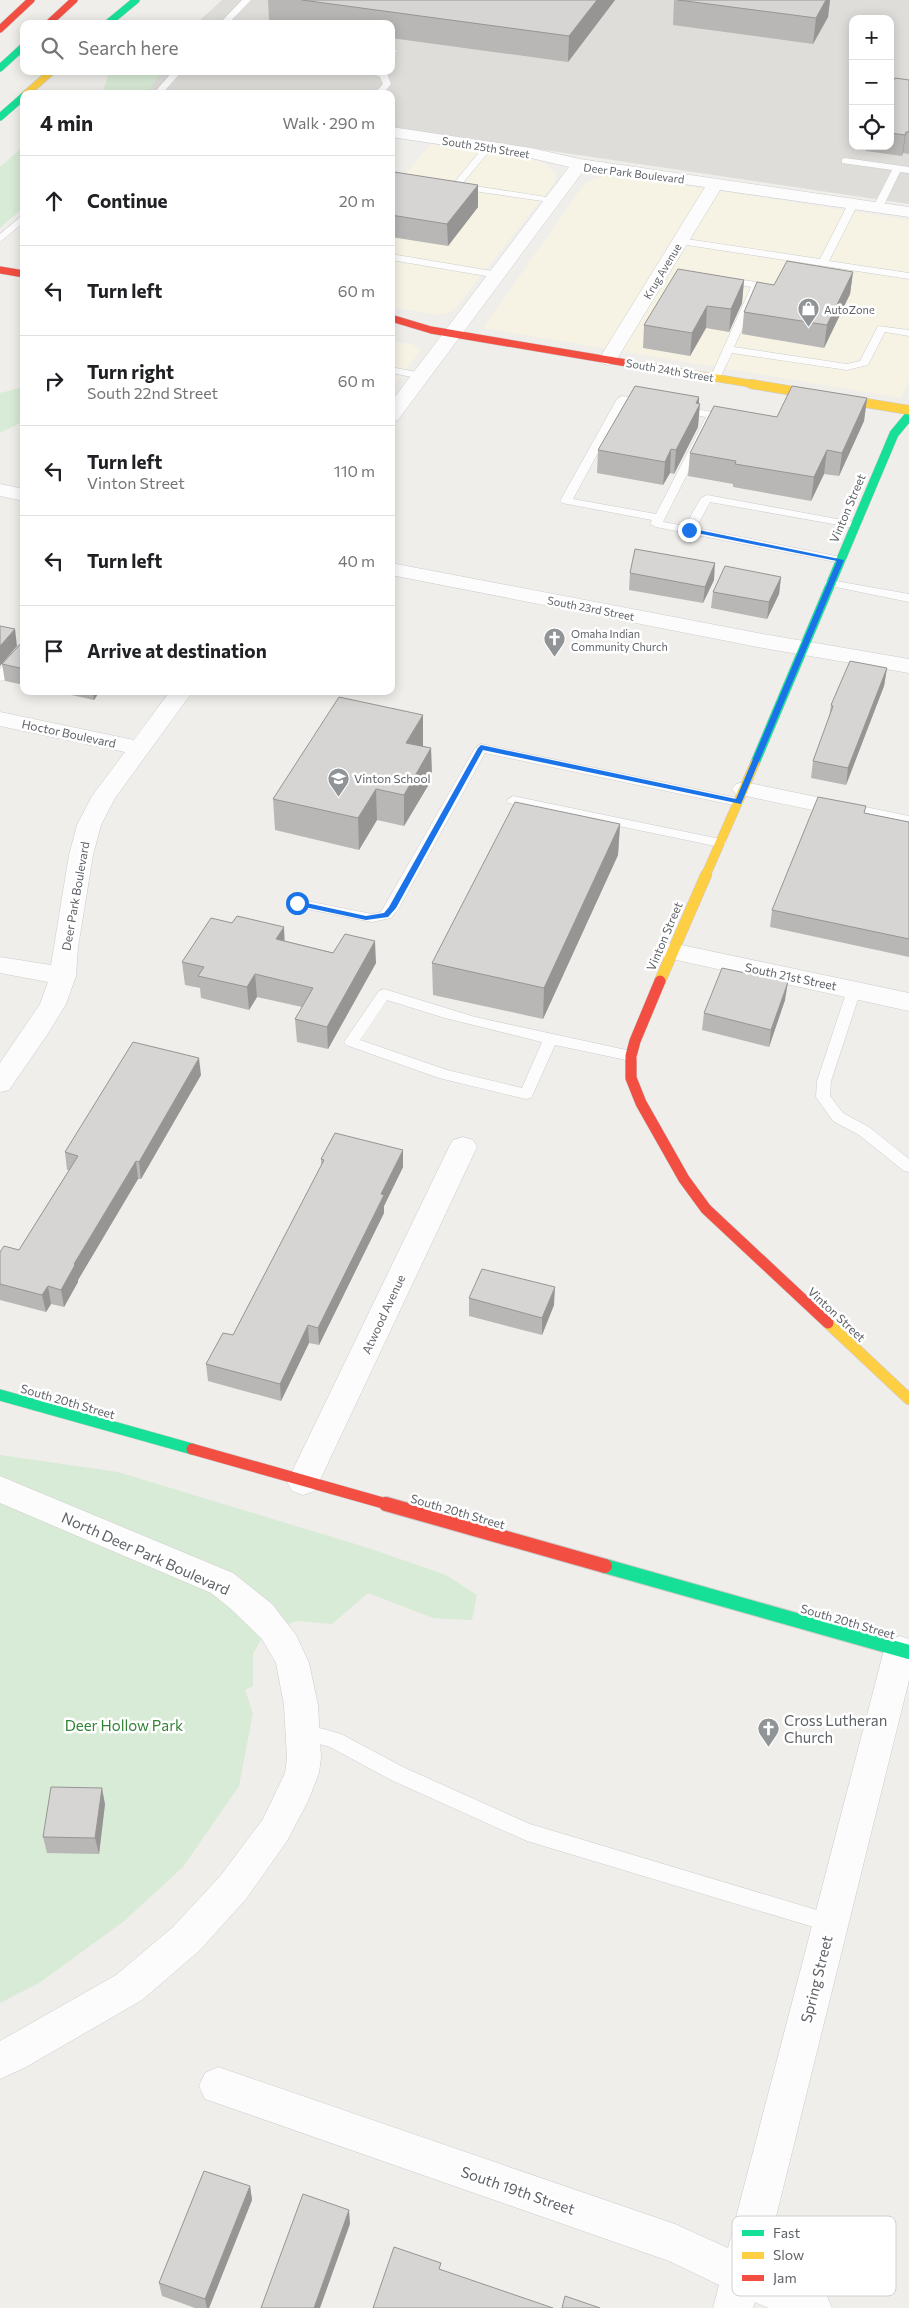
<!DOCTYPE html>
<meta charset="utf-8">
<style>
:root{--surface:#fff;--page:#f6f6f6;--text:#202124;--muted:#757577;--line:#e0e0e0}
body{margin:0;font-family:Commissioner,sans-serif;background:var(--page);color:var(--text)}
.controls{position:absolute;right:15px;top:15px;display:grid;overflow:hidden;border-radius:10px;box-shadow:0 2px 12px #0003}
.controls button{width:45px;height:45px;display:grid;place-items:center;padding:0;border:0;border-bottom:1px solid var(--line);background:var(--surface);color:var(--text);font:25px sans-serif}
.stop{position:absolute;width:15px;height:15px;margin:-11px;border:4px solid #1a73e8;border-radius:50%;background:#fff}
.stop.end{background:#1a73e8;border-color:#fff;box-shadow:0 1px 5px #0008}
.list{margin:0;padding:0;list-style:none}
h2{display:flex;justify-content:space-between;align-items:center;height:65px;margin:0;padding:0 20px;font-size:21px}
h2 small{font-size:16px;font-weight:400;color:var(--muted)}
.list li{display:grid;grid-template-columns:32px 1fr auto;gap:15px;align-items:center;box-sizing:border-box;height:90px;padding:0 20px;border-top:1px solid var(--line)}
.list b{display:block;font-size:19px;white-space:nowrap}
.list p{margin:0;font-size:16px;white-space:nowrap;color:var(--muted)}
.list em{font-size:16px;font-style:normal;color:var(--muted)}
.icon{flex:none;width:28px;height:28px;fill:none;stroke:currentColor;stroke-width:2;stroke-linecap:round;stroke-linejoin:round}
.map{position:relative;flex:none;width:909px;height:2308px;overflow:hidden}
.search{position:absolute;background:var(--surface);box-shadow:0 2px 12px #0003;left:20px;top:20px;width:375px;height:55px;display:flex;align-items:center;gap:12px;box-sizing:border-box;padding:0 18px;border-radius:10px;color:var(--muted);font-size:19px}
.panel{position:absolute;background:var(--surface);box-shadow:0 2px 12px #0003;left:20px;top:90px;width:375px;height:605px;border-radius:10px}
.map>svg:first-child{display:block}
.commercial{fill:#f7f3e4}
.industrial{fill:#dfddda;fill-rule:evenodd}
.green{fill:#d8ebd6}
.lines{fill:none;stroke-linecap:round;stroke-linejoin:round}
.lane-casing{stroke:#cbcccc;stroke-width:1}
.street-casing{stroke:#cbcccc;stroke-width:1}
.fast-far3-casing{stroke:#cacacb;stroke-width:8}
.fast-far2-casing{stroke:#cacacb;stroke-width:10}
.fast-far1-casing{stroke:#cacacb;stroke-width:12}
.fast-casing{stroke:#cacacb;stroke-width:16}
.slow-far2-casing{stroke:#cacacb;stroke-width:8}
.slow-far1-casing{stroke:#cacacb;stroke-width:10}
.slow-casing{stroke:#cacacb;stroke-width:12}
.jam-far2-casing{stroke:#cacacb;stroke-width:8}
.jam-far1-casing{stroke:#cacacb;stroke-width:12}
.jam-casing{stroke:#cacacb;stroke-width:16}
.lane{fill:#fdfcfc;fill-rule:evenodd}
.street{fill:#fdfcfc;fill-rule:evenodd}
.fast-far3{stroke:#16e098;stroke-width:7}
.fast-far2{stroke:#16e098;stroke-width:9}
.fast-far1{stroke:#16e098;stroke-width:11}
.fast{stroke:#16e098;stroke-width:14}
.slow-far2{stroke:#ffcf43;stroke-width:7}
.slow-far1{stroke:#ffcf43;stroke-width:9}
.slow{stroke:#ffcf43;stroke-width:11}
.jam-far2{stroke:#f24e42;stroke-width:7}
.jam-far1{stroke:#f24e42;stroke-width:11}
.jam{stroke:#f24e42;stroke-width:14}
.wall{fill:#b8b7b5}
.shaded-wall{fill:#969594}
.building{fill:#d6d5d3;stroke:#969594}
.route{fill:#1a73e8}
.labels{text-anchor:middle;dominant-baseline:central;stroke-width:5;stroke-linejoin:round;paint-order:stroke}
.far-street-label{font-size:11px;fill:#5f6368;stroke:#fff}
.far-poi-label{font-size:11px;fill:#5f6368;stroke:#fff;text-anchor:start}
.street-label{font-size:12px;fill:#5f6368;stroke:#fff}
.poi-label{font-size:12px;fill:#5f6368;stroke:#fff;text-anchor:start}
.near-street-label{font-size:15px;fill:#5f6368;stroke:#fff}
.near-poi-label{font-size:15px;fill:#5f6368;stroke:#fff;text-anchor:start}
.near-park-label{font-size:15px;fill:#348238;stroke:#fff}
.key{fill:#fff;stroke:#cfd0d2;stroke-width:1}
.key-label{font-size:14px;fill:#5f6368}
</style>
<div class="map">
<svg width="909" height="2308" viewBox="0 0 909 2308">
<rect width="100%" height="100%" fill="#efeeea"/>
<g class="commercial">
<path d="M431,144l99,14 17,7 10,10 -2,7 -98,124 -4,5 -15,4 -47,-8v-116z"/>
<path d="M609,174l300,46v160l-8,18 -418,-70 102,-145z"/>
<path d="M391,341l23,4 7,5 -30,39z"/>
</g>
<path class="industrial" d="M222,0h687v204l-518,-77v-33h-219l-23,-4 13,-19h229v-47h-195zM853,19h37v127h-37z"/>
<g class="green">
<path d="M110,71h52l-15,23h-45z"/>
<path d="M24,146v61l-24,21v-61z"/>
<path d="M24,387v34l-24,12v-40z"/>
<path d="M0,1455l118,17 247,75 81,28 31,20 -5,25 -39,-2 -65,-25 -36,31 -35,-3 -32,11 -12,22v32l-8,4 8,23 -14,73 -56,81 -60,55 -84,61 -39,20z"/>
</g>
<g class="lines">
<defs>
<g id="lane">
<path d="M242,0h9l-23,24h-9z"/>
<path d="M391,48l6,3 -6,5z"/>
<path d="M173,71h9l-20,23h-9z"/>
<path d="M367,71l20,2 4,11 -8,10h-9l9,-10 -3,-7z"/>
<path d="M488,144l5,3 -31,37 91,14 5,3 -2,2 -103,-15v-4l32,-39z"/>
<path d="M845,158l64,9v6l-9,-1 -17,35 -5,3 -5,-3 19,-37 -50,-7v-4z"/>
<path d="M853,201l5,3 -29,57 80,12v6l-229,-35 -5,-3 5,-3 140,21 28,-55z"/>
<path d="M24,214v8l-24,20v-8z"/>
<path d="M391,254l107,18 5,3 -5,3 -107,-18z"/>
<path d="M723,277l34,5 5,3 -28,62 113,17 13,-3 18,-35 31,4v6l-24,-4 -17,33 -21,5 -115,-17 -13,27h-8l-1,-2 41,-91 -31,-5v-4z"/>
<path d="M391,367l35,7 1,2 -5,3 -31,-6z"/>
<path d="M622,396l25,4 5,3 -5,3 -22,-3 -52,96 83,15 50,-97 -30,-6 -1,-2 5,-3 32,6 5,3 -54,107 22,4 16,-28 6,-3 152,28 2,2 -2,2 -4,1 -145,-26 -14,26 145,29 4,1 2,2 -2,2 -4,1 -185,-36 -6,-3 2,-4 -90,-17 -2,-2 57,-102z"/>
<path d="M830,580l79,14v8l-83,-17 -2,-2 2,-2z"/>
<path d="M24,645v12l-20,23 -4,1v-12l20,-23z"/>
<path d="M481,744l257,54 6,4 -6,4 -253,-53 -86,155 -8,10 -19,4 -80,-16 -2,-3 2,-3 5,-1 75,15 9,-2 94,-164z"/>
<path d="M513,796l207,43 7,4 -7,4 -212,-44 -1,-3z"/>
<path d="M854,985l5,2 2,3 -30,91 -1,15 13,17 26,14 40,32v13l-5,-1 -45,-36 -26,-14 -17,-24 1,-16 30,-91 2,-3z"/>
<path d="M384,989l91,28 156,34 5,1 2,4 -2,4 -5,1 -76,-16 -22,49 -2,4 -5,1 -87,-21 -93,-33 -2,-3 2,-3 33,-48zM387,1000l58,18 97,24 -20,46 -75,-18 -87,-30z"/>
<path d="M302,1723l39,11 64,34 125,56 300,90 7,3 3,6 -3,6 -7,3 -303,-91 -136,-61 -61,-33 -35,-10 -2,-6 2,-6z"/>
</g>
<g id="street">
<path d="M391,127l140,21 49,11 329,48v10l-189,-27 -103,169 -2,4 -7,2 -7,-2 -2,-4 106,-172 -121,-17 -186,250 -7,2v-20l178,-235 -38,-9 -140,-21z"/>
<path d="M0,484l24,5v12l-24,-5z"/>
<path d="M391,563l372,71 146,25v14l-146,-25 -372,-73z"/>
<path d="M170,691h23l-78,107 -14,27 -8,30 -15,92 -2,29 -10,28 -19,31 -38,55 -9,2v-29l40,-59 8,-22 -48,-9v-16l51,8 18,-110 8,-30 15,-29 33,-44 -125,-26v-14l134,28z"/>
<path d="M744,782l165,34v14l-173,-36 -4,-5 4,-5z"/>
<path d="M672,943l237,50v18l-246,-54 -4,-6 4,-6z"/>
<path d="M463,1137l10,3 4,7 -158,335 -5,9 -11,4 -11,-4 -5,-9 162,-335 4,-7z"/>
<path d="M0,1476l233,97 39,31 24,31 13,28 9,42 3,53 -2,15 -11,28 -21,40 -41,58 -47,52 -57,49 -116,67 -26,12v-38l116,-66 57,-48 48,-52 42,-56 22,-46 2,-15 -3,-53 -8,-42 -14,-24 -31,-30 -20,-16 -211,-90z"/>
<path d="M900,1636l9,3v41l-145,585 62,29 6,14h-64l-13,-6 -2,6h-40l6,-23 -50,-24 -464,-162 -6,-13 6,-13 13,-6 457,157 53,24 156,-598 4,-10z"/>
</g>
<g id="fast-far3">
<path d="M107,24l29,-24"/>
<path d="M0,68l24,-22"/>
<path d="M0,117l24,-21"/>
</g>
<path id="fast-far2" d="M755,763l139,-329 15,-18"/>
<path id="fast-far1" d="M0,1395l192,54"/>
<path id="fast" d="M605,1566l304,86"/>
<g id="slow-far2">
<path d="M26,94l26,-23"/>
<path d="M662,369l97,16"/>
</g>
<g id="slow-far1">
<path d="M751,384l158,26"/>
<path d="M705,877l50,-114"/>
</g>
<g id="slow">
<path d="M660,981l46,-106"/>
<path d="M828,1323l81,76"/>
</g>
<g id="jam-far2">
<path d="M48,24l26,-24"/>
<path d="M0,29l31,-29"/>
<path d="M0,270l24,4"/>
<path d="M391,318l40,12 231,39"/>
</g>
<g id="jam-far1">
<path d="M660,981l-25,60 -4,15v22l10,25 43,76 22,30 122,114"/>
<path d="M192,1449l198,56"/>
</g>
<path id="jam" d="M386,1504l219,62"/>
</defs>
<use href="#lane" class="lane-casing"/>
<use href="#street" class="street-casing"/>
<use href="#fast-far3" class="fast-far3-casing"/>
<use href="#fast-far2" class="fast-far2-casing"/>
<use href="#fast-far1" class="fast-far1-casing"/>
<use href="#fast" class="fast-casing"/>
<use href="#slow-far2" class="slow-far2-casing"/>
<use href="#slow-far1" class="slow-far1-casing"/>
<use href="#slow" class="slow-casing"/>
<use href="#jam-far2" class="jam-far2-casing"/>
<use href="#jam-far1" class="jam-far1-casing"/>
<use href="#jam" class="jam-casing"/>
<use href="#lane" class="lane"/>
<use href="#street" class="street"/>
<use href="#fast-far3" class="fast-far3"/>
<use href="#fast-far2" class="fast-far2"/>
<use href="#fast-far1" class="fast-far1"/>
<use href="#fast" class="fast"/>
<use href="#slow-far2" class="slow-far2"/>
<use href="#slow-far1" class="slow-far1"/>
<use href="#slow" class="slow"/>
<use href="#jam-far2" class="jam-far2"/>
<use href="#jam-far1" class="jam-far1"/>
<use href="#jam" class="jam"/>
</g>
<g class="wall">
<path d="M268,0h347l-47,62 -177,-24v-14h-102l-20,-3z"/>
<path d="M674,0h156l-2,17 -15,27 -140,-19z"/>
<path d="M909,80v74l-6,-1 -1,3 -36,-5v-5h24v-59z"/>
<path d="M391,175l87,32 -30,39 -57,-9z"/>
<path d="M853,272l-3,22 -26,54 -82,-14 2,-22 30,-27z"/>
<path d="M744,280l-2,23 -13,29 -23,-4 -16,28 -47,-8 1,-23z"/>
<path d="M867,398l-3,23 -25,55 -15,-2 -13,27 -78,-14v-3l-45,-8 2,-23 87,-36z"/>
<path d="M699,404l-1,23 -24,47 -4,-1 -7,12 -66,-12 1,-23z"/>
<path d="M630,573l84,7 -11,23 -74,-13z"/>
<path d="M781,577l-2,17 -12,25 -56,-11 2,-16z"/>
<path d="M24,631v54l-19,-4 -3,-17 21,-23z"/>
<path d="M887,668l-3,18 -38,99 -35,-7 2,-17 16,-43 2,-13z"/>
<path d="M53,691h47l-6,9z"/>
<path d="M423,715v31l8,2 1,31 -28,47 -27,-6 -18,30 -84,-20 -2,-31z"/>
<path d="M865,813l44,9v135l-139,-30 2,-17z"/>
<path d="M620,824l-2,31 -75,164 -110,-24 -1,-32z"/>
<path d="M285,941l91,22 -48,86 -31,-7 -2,-23 7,-12 -45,-10 -8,13 -48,-12 -1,-10 -15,-3 -3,-23z"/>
<path d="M785,1000l-16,47 -67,-17 2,-17z"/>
<path d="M201,1075l-60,104h-3l-60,101v2l-14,25 -13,-3 -5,8 -46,-12v-48l19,-2 50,-80h-2l-2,-18z"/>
<path d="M321,1159l82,8 -19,39v7l-65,132 -10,-2 -28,58 -73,-20 -2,-17 27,-29 88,-168z"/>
<path d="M469,1298l85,7 -12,30 -73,-19z"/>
<path d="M105,1804l-6,50 -52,-1 -4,-16z"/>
<path d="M250,2186l2,14 -43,108h-14l-33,-12 -3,-13z"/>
</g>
<g class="shaded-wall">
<path d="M597,0h18l-47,62 1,-26z"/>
<path d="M826,0h4l-2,17 -15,27 3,-26z"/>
<path d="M906,132l-3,21 -1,3 3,-21z"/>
<path d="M478,185v22l-30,39 -1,-22z"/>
<path d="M853,272l-3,22 -26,54 3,-23z"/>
<path d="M744,280l-2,23 -13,29 2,-23z"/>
<path d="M707,306l-1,22 -16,28 2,-23z"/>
<path d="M699,397v10l1,-3 -2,23 -24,47 2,-24z"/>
<path d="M867,398l-3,23 -25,55 3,-23z"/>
<path d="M671,449l-1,24 -7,12 2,-23z"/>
<path d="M827,450l-3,24 -13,27 3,-24z"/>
<path d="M715,563l-1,17 -11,23 2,-16z"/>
<path d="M781,577l-2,17 -12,25 2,-17z"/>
<path d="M394,578l1,17 -4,5v-17z"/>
<path d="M15,629l2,17 -17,20v-20z"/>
<path d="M887,668l-3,18 -38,99 2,-17z"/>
<path d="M93,691h7l-6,9z"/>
<path d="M423,715v31l-16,28 -1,-31z"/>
<path d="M431,748l1,31 -28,47v-31z"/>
<path d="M376,789l1,31 -18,30 -1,-32z"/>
<path d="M620,824l-2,31 -75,164 1,-31z"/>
<path d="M284,927l1,22 -9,-10z"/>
<path d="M375,941l1,22 -48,86 -1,-22z"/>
<path d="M255,974l2,23 -8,13 -2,-23z"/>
<path d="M788,982l-3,18 -16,47 2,-17z"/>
<path d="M199,1058l2,17 -60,104 -2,-17z"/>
<path d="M403,1150v17l-19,39v7l-65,132 -1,-17 63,-134z"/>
<path d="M136,1161l2,18 -60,101v2l-14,25 -3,-17 13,-26z"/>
<path d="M48,1286l3,18 -5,8 -4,-17z"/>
<path d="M555,1287l-1,18 -12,30v-17z"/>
<path d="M308,1325l1,18 -28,58 -1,-17z"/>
<path d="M102,1788l3,16 -6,50 -4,-16z"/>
<path d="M250,2186l2,14 -43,108h-2l-2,-9z"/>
<path d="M349,2210l1,14 -30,84h-6z"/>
</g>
<g class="building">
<path d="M302,0h295l-28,36z"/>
<path d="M678,0h148l-10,18z"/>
<path d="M895,78l14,2v52h-3l-1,3 -15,-2v-46z"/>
<path d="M394,172l84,13 -31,39 -56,-9v-40z"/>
<path d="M787,261l66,11 -26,53 -83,-13 13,-30 17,3z"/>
<path d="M678,269l66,11 -13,29 -24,-3 -15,27 -48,-8z"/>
<path d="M635,386l64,11 -3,6 4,1 -24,46 -5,-1 -6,13 -67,-12z"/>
<path d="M792,386l75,12 -25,55 -15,-3 -13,27 -79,-13 1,-3 -46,-8 24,-47 63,11z"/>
<path d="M635,549l80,14 -10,24 -75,-14z"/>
<path d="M725,566l56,11 -12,25 -56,-10z"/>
<path d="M0,626l15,3 -15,17z"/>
<path d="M23,631l1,38 -22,-5 21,-23z"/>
<path d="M850,661l37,7 -39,100 -35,-7 20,-55 -2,-1z"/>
<path d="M339,697l84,18 -17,28 25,5 -27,47 -28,-6 -18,29 -85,-19z"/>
<path d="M818,797l48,9 -2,7 45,9v117l-137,-29z"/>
<path d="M515,802l105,22 -76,164 -112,-25z"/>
<path d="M237,916l47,11 -8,12 57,14 12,-19 30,7 -48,86 -32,-8 18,-31 -58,-14 -8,13 -49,-11 6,-9 -22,-5 29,-44 21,5z"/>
<path d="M722,968l66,14 -17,48 -67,-17z"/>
<path d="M133,1042l66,16 -60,104 -3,-1 -62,103 1,1 -14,25 -13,-4 -6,9 -42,-11v-32l4,-6 15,4 59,-94 -13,-4z"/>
<path d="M335,1133l68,17 -22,44 3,1 -66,133 -10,-3 -28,59 -74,-20 17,-31 10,2 91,-175 -3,-1z"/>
<path d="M482,1269l73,18 -13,31 -73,-20z"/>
<path d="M51,1787l51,1 -7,50 -52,-1z"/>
<path d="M204,2171l46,15 -45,113 -46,-16z"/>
<path d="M303,2194l46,16 -35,98h-53z"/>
<path d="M394,2247l47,16 -2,6 114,39h-180z"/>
<path d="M565,2296l35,12h-38z"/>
</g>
<path class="route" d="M689,528l155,32 -103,244 -258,-54 -87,158 -8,9 -22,3 -71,-15 -1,-2 3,-2 69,15 18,-3 5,-6 89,-159 3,-3 255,54 101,-238 -150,-30z"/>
<defs>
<symbol id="shop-pin" viewBox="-11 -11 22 30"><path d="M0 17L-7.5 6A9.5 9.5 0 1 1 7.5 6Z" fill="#919496" stroke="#fff"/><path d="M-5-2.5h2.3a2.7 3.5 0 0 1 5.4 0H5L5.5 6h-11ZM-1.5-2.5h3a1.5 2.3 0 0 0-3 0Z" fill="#fff"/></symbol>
<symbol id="church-pin" viewBox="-11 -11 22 30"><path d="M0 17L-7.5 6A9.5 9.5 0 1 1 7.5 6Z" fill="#919496" stroke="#fff"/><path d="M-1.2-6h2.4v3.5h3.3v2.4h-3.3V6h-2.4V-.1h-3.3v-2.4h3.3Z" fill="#fff"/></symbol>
<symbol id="school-pin" viewBox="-11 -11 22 30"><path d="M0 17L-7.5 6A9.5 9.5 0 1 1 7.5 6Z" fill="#919496" stroke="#fff"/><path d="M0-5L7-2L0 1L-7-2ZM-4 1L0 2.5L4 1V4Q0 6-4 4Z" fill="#fff"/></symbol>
</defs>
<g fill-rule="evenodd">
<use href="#shop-pin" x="796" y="296" width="25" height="34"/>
<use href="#church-pin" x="542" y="626" width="25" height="34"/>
<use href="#school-pin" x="326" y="766" width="25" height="34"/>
<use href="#church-pin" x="756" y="1716" width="25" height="34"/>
</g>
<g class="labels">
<g class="far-street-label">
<text transform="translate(486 147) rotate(9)">South 25th Street</text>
<text transform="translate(634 173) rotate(7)">Deer Park Boulevard</text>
<text transform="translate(662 271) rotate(-59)">Krug Avenue</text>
<text transform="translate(670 370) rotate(10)">South 24th Street</text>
<text transform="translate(591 608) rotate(11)">South 23rd Street</text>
</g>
<g class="far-poi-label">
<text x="824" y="309">AutoZone</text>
<text x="571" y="633">Omaha Indian<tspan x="571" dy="13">Community Church</tspan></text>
</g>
<g class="street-label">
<text transform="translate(847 508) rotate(-67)">Vinton Street</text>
<text transform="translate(69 733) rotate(12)">Hoctor Boulevard</text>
<text transform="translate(75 896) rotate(-80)">Deer Park Boulevard</text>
<text transform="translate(664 936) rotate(-67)">Vinton Street</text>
<text transform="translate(791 976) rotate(12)">South 21st Street</text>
<text transform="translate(383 1314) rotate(-65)">Atwood Avenue</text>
<text transform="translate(837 1314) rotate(43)">Vinton Street</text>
<text transform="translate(68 1401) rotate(16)">South 20th Street</text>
<text transform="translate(458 1511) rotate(16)">South 20th Street</text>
<text transform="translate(848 1621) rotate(16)">South 20th Street</text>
</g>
<g class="poi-label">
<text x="354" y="778">Vinton School</text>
</g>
<g class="near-street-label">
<text transform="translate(146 1553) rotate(24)">North Deer Park Boulevard</text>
<text transform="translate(816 1979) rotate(-76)">Spring Street</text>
<text transform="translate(518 2190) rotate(19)">South 19th Street</text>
</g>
<g class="near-poi-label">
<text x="784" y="1720">Cross Lutheran<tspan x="784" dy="17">Church</tspan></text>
</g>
<g class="near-park-label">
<text x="124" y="1725">Deer Hollow Park</text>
</g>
</g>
<rect x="732" y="2216" width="164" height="80" rx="8" class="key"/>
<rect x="742" y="2230" width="22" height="6" fill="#16e098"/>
<rect x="742" y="2252" width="22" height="7" fill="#ffcf43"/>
<rect x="742" y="2275" width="22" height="6" fill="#f24e42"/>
<g class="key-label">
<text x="773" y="2238">Fast</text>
<text x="773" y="2260">Slow</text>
<text x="773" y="2283">Jam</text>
</g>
</svg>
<div class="controls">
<button>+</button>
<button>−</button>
<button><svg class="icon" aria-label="locate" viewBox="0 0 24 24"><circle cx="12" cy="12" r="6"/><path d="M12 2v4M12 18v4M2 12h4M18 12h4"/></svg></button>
</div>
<div class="stop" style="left:297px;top:903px"></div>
<div class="stop end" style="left:689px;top:530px"></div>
<div class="search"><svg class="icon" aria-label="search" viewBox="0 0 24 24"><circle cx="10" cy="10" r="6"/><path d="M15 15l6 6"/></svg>Search here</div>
<section class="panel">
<h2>4 min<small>Walk · 290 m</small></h2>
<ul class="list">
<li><svg class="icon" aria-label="ahead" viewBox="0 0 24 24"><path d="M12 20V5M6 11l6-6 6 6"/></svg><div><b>Continue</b></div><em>20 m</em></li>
<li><svg class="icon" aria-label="left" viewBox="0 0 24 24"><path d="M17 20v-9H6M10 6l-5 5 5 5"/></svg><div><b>Turn left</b></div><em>60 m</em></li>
<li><svg class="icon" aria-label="right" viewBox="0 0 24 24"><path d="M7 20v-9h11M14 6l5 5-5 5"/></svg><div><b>Turn right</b><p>South 22nd Street</p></div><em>60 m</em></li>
<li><svg class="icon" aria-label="left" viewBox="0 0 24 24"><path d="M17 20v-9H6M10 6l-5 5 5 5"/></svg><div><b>Turn left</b><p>Vinton Street</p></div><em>110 m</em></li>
<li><svg class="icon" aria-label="left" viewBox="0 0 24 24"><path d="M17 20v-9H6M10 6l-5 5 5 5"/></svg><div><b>Turn left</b></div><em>40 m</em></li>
<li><svg class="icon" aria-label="arrive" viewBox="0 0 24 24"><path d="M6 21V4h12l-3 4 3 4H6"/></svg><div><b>Arrive at destination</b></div></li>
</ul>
</section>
</div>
